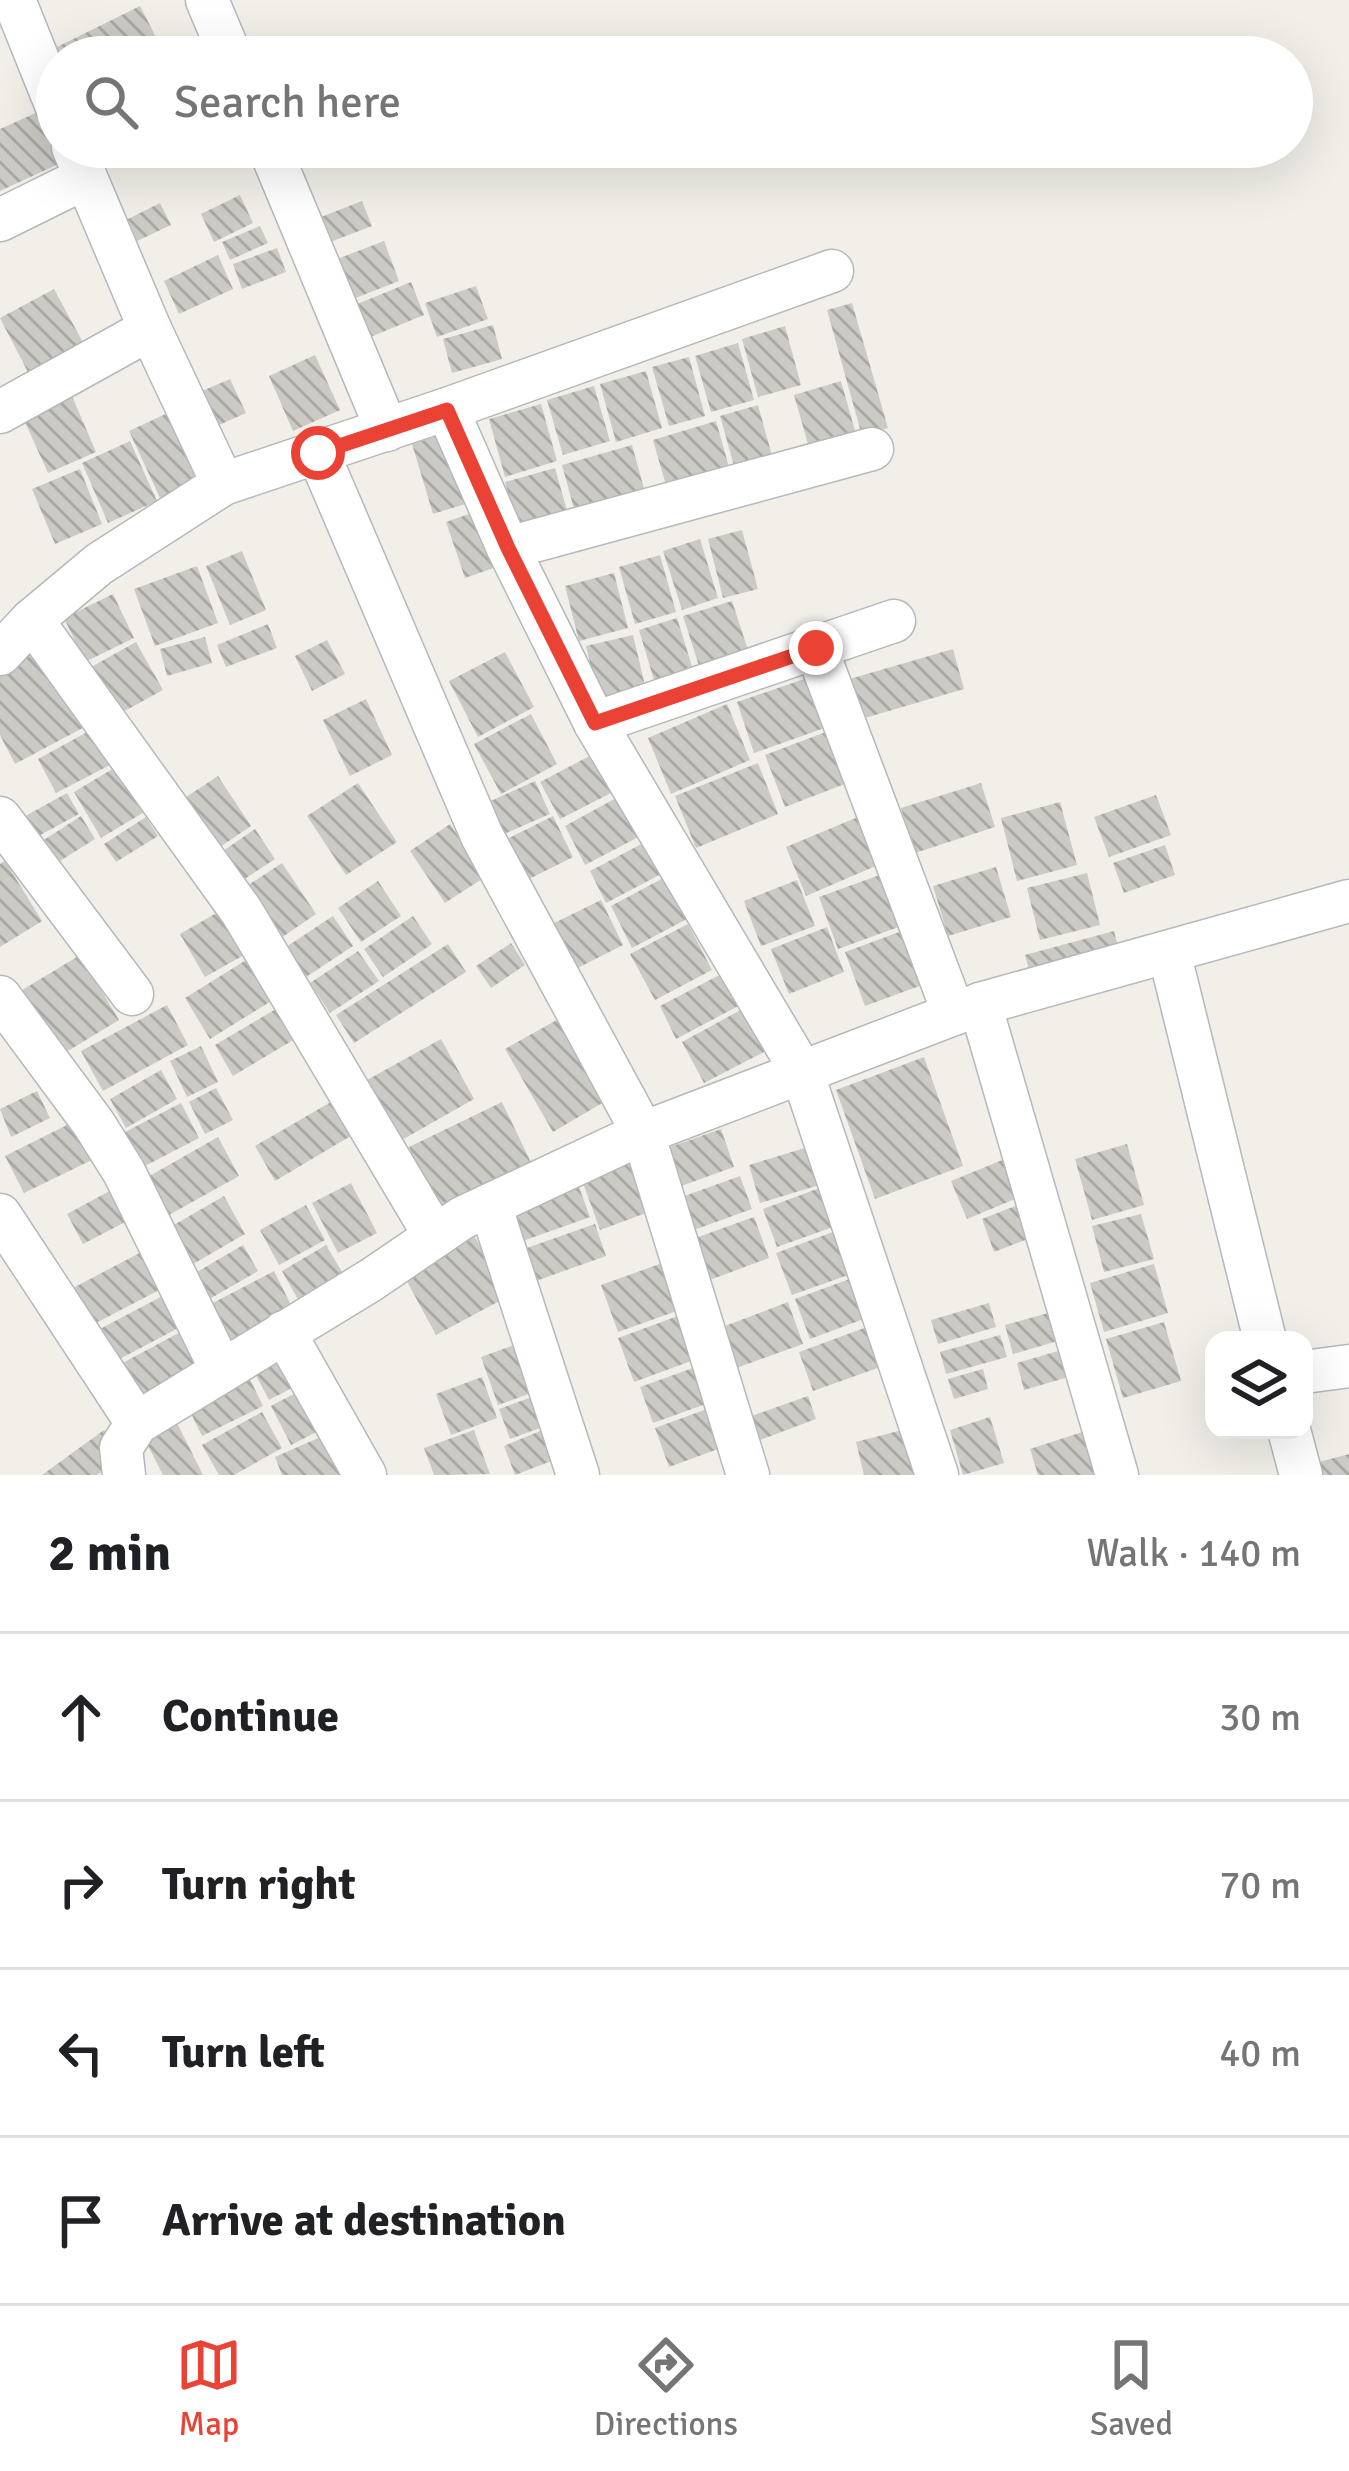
<!DOCTYPE html>
<meta charset="utf-8">
<style>
:root{--surface:#fff;--page:#f2f2f2;--text:#202124;--muted:#757577;--line:#e0e0e0;--accent:#ea4335}
body{margin:0;font-family:Signika,sans-serif;background:var(--page);color:var(--text)}
.controls{position:absolute;right:36px;bottom:36px;display:grid;overflow:hidden;border-radius:24px;box-shadow:0 12px 48px #0002}
.controls button{width:108px;height:108px;display:grid;place-items:center;padding:0;border:0;border-bottom:3px solid var(--line);background:var(--surface);color:var(--text);font:60px sans-serif}
.stop{position:absolute;width:36px;height:36px;margin:-27px;border:9px solid #ea4335;border-radius:50%;background:#fff}
.stop.end{background:#ea4335;border-color:#fff;box-shadow:0 3px 12px #0008}
.list{margin:0;padding:0;list-style:none}
h2{display:flex;justify-content:space-between;align-items:center;height:156px;margin:0;padding:0 48px;font-size:51px}
h2 small{font-size:39px;font-weight:400;color:var(--muted)}
.list li{display:grid;grid-template-columns:78px 1fr auto;gap:36px;align-items:center;box-sizing:border-box;height:168px;padding:0 48px;border-top:3px solid var(--line)}
.list b{display:block;font-size:45px;white-space:nowrap}
.list em{font-size:39px;font-style:normal;color:var(--muted)}
.icon{flex:none;width:66px;height:66px;fill:none;stroke:currentColor;stroke-width:2;stroke-linecap:round;stroke-linejoin:round}
.map{position:relative;flex:none;width:1349px;height:1475px;overflow:hidden}
.search{position:absolute;background:var(--surface);box-shadow:0 12px 48px #0002;left:36px;right:36px;top:36px;height:132px;display:flex;align-items:center;gap:30px;box-sizing:border-box;padding:0 42px;border-radius:66px;color:var(--muted);font-size:45px}
.sheet{height:828px;background:var(--surface)}
nav{display:flex;justify-content:space-around;align-items:center;box-sizing:border-box;height:168px;border-top:3px solid var(--line);background:var(--surface);font-size:33px;color:var(--muted)}
nav a{display:grid;justify-items:center;gap:6px}
nav .on{color:var(--accent)}
.map>svg:first-child{display:block}
.building{fill:url(#building-back-hatch)}
.lines{fill:none;stroke-linecap:round;stroke-linejoin:round}
.minor-casing{stroke:#b5b8bc;stroke-width:45}
.minor{stroke:#fff;stroke-width:42}
.route{stroke:#ea4335;stroke-width:15}
</style>
<div class="map">
<svg width="1349" height="1475" viewBox="0 0 1349 1475">
<defs>
<pattern id="building-back-hatch" width="6" height="6" patternUnits="userSpaceOnUse" patternTransform="scale(3)"><rect width="6" height="6" fill="#cccac5"/><path d="M-1 5l2 2M0 0l6 6M5-1l2 2" fill="none" stroke="#a9a8a4"/></pattern>
</defs>
<rect width="100%" height="100%" fill="#f1efe8"/>
<g class="building">
<path d="M140,6l20,39 -23,12h-80l-10,-5z"/>
<path d="M38,112l23,51 -61,28v-62z"/>
<path d="M240,195l13,28 -39,19 -13,-28z"/>
<path d="M362,201l10,25 -47,18 -9,-25z"/>
<path d="M160,203l11,22 -34,16 -11,-21z"/>
<path d="M260,226l8,17 -38,17 -8,-18z"/>
<path d="M384,241l15,40 -51,20 -16,-40z"/>
<path d="M277,248l9,24 -44,17 -9,-25z"/>
<path d="M218,255l15,34 -54,25 -15,-33z"/>
<path d="M411,282l13,33 -61,25 -13,-33z"/>
<path d="M476,286l12,33 -51,18 -12,-34z"/>
<path d="M54,289l32,59 -55,30 -31,-60z"/>
<path d="M852,303l36,125 -26,8 -35,-126z"/>
<path d="M493,325l9,34 -50,14 -9,-34z"/>
<path d="M785,326l16,59 -43,12 -16,-58z"/>
<path d="M738,343l16,57 -43,12 -16,-56z"/>
<path d="M315,355l25,55 -47,21 -24,-55z"/>
<path d="M689,357l16,59 -36,10 -17,-59z"/>
<path d="M646,371l16,57 -46,14 -16,-58z"/>
<path d="M230,379l16,34 -36,16 -15,-35z"/>
<path d="M841,381l16,57 -47,13 -16,-56z"/>
<path d="M594,386l16,55 -47,14 -16,-55z"/>
<path d="M69,389l27,63 -48,21 -28,-62z"/>
<path d="M541,404l16,57 -52,16 -16,-58z"/>
<path d="M758,405l18,65 -38,10 -18,-64z"/>
<path d="M174,410l32,68 -46,20 -31,-67z"/>
<path d="M716,421l18,64 -63,18 -18,-63z"/>
<path d="M453,431l22,70 -42,13 -21,-70z"/>
<path d="M130,441l27,60 -49,22 -26,-60z"/>
<path d="M632,445l17,62 -70,20 -17,-62z"/>
<path d="M555,468l18,64 -50,14 -18,-64z"/>
<path d="M80,469l22,55 -47,20 -23,-55z"/>
<path d="M483,509l19,56 -37,13 -19,-56z"/>
<path d="M742,530l16,59 -35,9 -15,-59z"/>
<path d="M700,539l18,59 -36,12 -19,-59z"/>
<path d="M242,551l24,59 -36,15 -24,-59z"/>
<path d="M660,555l16,57 -41,12 -16,-57z"/>
<path d="M197,566l21,57 -63,23 -21,-57z"/>
<path d="M614,573l14,55 -49,13 -14,-55z"/>
<path d="M113,594l21,44 -49,24 -21,-44z"/>
<path d="M732,601l19,58 -49,16 -19,-59z"/>
<path d="M677,618l19,61 -39,11 -18,-60z"/>
<path d="M268,624l9,24 -51,19 -9,-22z"/>
<path d="M633,635l14,59 -47,12 -14,-60z"/>
<path d="M205,637l7,26 -45,13 -7,-27z"/>
<path d="M52,640l42,82 -79,42 -15,-29v-68z"/>
<path d="M327,640l18,34 -33,17 -17,-35z"/>
<path d="M136,642l27,48 -53,29 -26,-48z"/>
<path d="M953,649l11,40 -106,31 -12,-40z"/>
<path d="M505,652l29,55 -56,30 -29,-56z"/>
<path d="M813,676l17,50 -76,27 -17,-51z"/>
<path d="M366,699l26,56 -42,21 -27,-56z"/>
<path d="M727,704l23,56 -79,34 -23,-56z"/>
<path d="M531,714l26,50 -56,30 -27,-50z"/>
<path d="M91,730l19,35 -54,28 -18,-34z"/>
<path d="M831,730l19,52 -65,25 -20,-52z"/>
<path d="M601,750l20,38 -61,31 -20,-37z"/>
<path d="M758,763l20,51 -82,34 -21,-52z"/>
<path d="M119,765l27,46 -45,27 -27,-46z"/>
<path d="M218,776l33,50 -34,23 -34,-50z"/>
<path d="M535,781l15,33 -62,27 -15,-32z"/>
<path d="M358,783l39,59 -51,33 -39,-59z"/>
<path d="M981,783l14,44 -80,26 -14,-45z"/>
<path d="M627,792l21,40 -63,33 -20,-39z"/>
<path d="M67,793l12,21 -57,31 -11,-21z"/>
<path d="M1156,795l15,40 -62,22 -15,-40z"/>
<path d="M1060,802l17,63 -60,16 -16,-63z"/>
<path d="M81,816l14,23 -59,37 -14,-22z"/>
<path d="M553,816l20,41 -64,32 -20,-41z"/>
<path d="M146,817l12,19 -42,26 -12,-18z"/>
<path d="M858,817l20,48 -72,31 -20,-49z"/>
<path d="M450,824l35,53 -40,26 -35,-52z"/>
<path d="M255,829l20,30 -35,23 -20,-29z"/>
<path d="M651,839l16,32 -61,32 -16,-32z"/>
<path d="M1165,845l10,30 -51,18 -11,-30z"/>
<path d="M5,861l37,60 -42,26v-83z"/>
<path d="M282,863l34,51 -35,24 -34,-52z"/>
<path d="M996,867l15,50 -63,19 -15,-50z"/>
<path d="M885,873l19,52 -66,24 -19,-52z"/>
<path d="M1087,873l13,52 -60,15 -13,-52z"/>
<path d="M667,876l22,42 -57,30 -21,-42z"/>
<path d="M797,880l18,46 -54,20 -17,-45z"/>
<path d="M378,881l23,35 -40,26 -23,-34z"/>
<path d="M601,900l22,45 -57,29 -22,-46z"/>
<path d="M225,908l26,43 -46,26 -25,-43z"/>
<path d="M333,916l20,30 -53,35 -20,-30z"/>
<path d="M413,916l19,28 -49,33 -19,-28z"/>
<path d="M688,924l24,46 -57,30 -25,-46z"/>
<path d="M827,927l17,45 -55,22 -18,-45z"/>
<path d="M913,927l20,54 -68,25 -20,-54z"/>
<path d="M1114,931l10,38 -89,23 -10,-37z"/>
<path d="M511,943l14,22 -34,23 -15,-22z"/>
<path d="M448,944l18,28 -112,71 -18,-28z"/>
<path d="M358,951l21,30 -49,32 -20,-30z"/>
<path d="M80,955l39,65 -61,37 -39,-65z"/>
<path d="M251,957l25,41 -66,41 -25,-41z"/>
<path d="M727,971l17,32 -68,36 -16,-33z"/>
<path d="M286,1003l19,30 -72,43 -18,-31z"/>
<path d="M167,1005l21,40 -85,46 -22,-40z"/>
<path d="M746,1007l22,43 -64,33 -22,-41z"/>
<path d="M562,1017l47,82 -56,33 -48,-83z"/>
<path d="M441,1039l33,60 -74,42 -33,-61z"/>
<path d="M201,1046l17,36 -31,15 -17,-36z"/>
<path d="M924,1057l39,109 -88,33 -39,-109z"/>
<path d="M161,1070l16,29 -51,29 -16,-29z"/>
<path d="M216,1088l17,32 -28,14 -16,-32z"/>
<path d="M37,1091l13,27 -39,19 -11,-28z"/>
<path d="M343,1095l21,33 -89,53 -20,-35z"/>
<path d="M502,1102l34,71 -93,45 -34,-71z"/>
<path d="M181,1103l18,35 -56,29 -18,-35z"/>
<path d="M79,1119l19,38 -74,36 -19,-37z"/>
<path d="M721,1129l13,38 -64,23 -14,-38z"/>
<path d="M218,1137l21,39 -79,44 -21,-38z"/>
<path d="M831,1140l11,38 -82,25 -11,-38z"/>
<path d="M1127,1144l17,61 -52,15 -17,-61z"/>
<path d="M1017,1154l15,38 -65,27 -16,-38z"/>
<path d="M636,1160l18,50 -54,20 -18,-50z"/>
<path d="M740,1176l12,33 -72,26 -12,-33z"/>
<path d="M351,1183l26,50 -39,20 -26,-50z"/>
<path d="M833,1183l14,39 -70,25 -14,-38z"/>
<path d="M117,1187l16,31 -50,26 -16,-30z"/>
<path d="M579,1187l11,30 -70,25 -10,-30z"/>
<path d="M224,1196l21,38 -64,37 -21,-38z"/>
<path d="M1036,1198l13,33 -55,21 -12,-33z"/>
<path d="M306,1205l19,35 -46,25 -19,-35z"/>
<path d="M1141,1214l13,45 -50,13 -12,-46z"/>
<path d="M754,1217l15,41 -70,26 -15,-42z"/>
<path d="M595,1224l11,32 -73,26 -12,-32z"/>
<path d="M849,1226l16,43 -73,26 -16,-42z"/>
<path d="M474,1235l33,62 -71,38 -33,-61z"/>
<path d="M243,1245l15,26 -59,34 -14,-26z"/>
<path d="M326,1245l19,32 -45,26 -18,-32z"/>
<path d="M149,1248l20,37 -77,40 -19,-37z"/>
<path d="M668,1261l17,47 -67,24 -17,-47z"/>
<path d="M1154,1264l14,49 -64,19 -14,-49z"/>
<path d="M274,1271l19,38 -68,35 -20,-37z"/>
<path d="M871,1271l14,40 -75,28 -15,-40z"/>
<path d="M170,1292l16,32 -87,46 -16,-32z"/>
<path d="M788,1302l15,42 -72,26 -14,-41z"/>
<path d="M989,1303l7,24 -58,17 -7,-24z"/>
<path d="M1077,1305l8,28 -72,21 -8,-29z"/>
<path d="M686,1313l16,44 -68,25 -16,-44z"/>
<path d="M886,1320l14,40 -87,31 -14,-39z"/>
<path d="M1164,1322l17,59 -58,17 -17,-59z"/>
<path d="M188,1328l17,34 -86,45 -17,-33z"/>
<path d="M1000,1335l7,22 -61,17 -6,-22z"/>
<path d="M302,1338l19,35 -52,27 -19,-36z"/>
<path d="M528,1340l17,48 -47,17 -17,-48z"/>
<path d="M1089,1342l7,27 -72,21 -7,-27z"/>
<path d="M704,1364l13,36 -64,23 -13,-36z"/>
<path d="M244,1367l19,39 -61,30 -19,-39z"/>
<path d="M983,1369l5,20 -34,10 -6,-20z"/>
<path d="M482,1377l15,41 -46,17 -15,-41z"/>
<path d="M318,1381l20,40 -47,24 -20,-39z"/>
<path d="M545,1392l11,30 -46,17 -11,-30z"/>
<path d="M808,1396l8,23 -67,25 -9,-24z"/>
<path d="M715,1406l14,39 -60,22 -14,-39z"/>
<path d="M171,1411l32,64h-40l-24,-47z"/>
<path d="M262,1412l20,36 -48,27h-15l-17,-30z"/>
<path d="M990,1417l14,46 -41,12 -13,-45z"/>
<path d="M929,1423l14,52h-79l-8,-33z"/>
<path d="M1110,1423l2,52h-74l-8,-26z"/>
<path d="M550,1427l12,30 -47,18 -11,-29z"/>
<path d="M341,1428l20,47h-79l-7,-18z"/>
<path d="M104,1430l19,26 -26,19h-55z"/>
<path d="M474,1430l16,44 -56,1 -10,-27z"/>
<path d="M1349,1454v21h-26l-4,-13z"/>
</g>
<g class="lines">
<defs>
<g id="minor">
<path d="M14,0l43,107"/>
<path d="M207,0l24,57"/>
<path d="M73,147l77,182 73,155"/>
<path d="M269,147l118,283"/>
<path d="M0,220l85,-42"/>
<path d="M447,409l61,139 87,175 207,349 135,403"/>
<path d="M0,412l150,-83"/>
<path d="M318,453l164,383 161,297 105,342"/>
<path d="M508,548l364,-99"/>
<path d="M32,620l210,292 193,324"/>
<path d="M816,648l138,366"/>
<path d="M0,654l32,-34 67,-56 124,-80 224,-75 385,-138"/>
<path d="M595,723l299,-102"/>
<path d="M0,818l132,176"/>
<path d="M1169,952l96,388"/>
<path d="M0,997l94,127 30,48 98,199"/>
<path d="M980,1004l137,471"/>
<path d="M490,1205l88,270"/>
<path d="M0,1215l137,208"/>
<path d="M284,1332l81,143"/>
<path d="M1304,1372l45,-6"/>
<path d="M1289,1430l12,45"/>
<path d="M124,1475l-3,-27 16,-25 234,-143 91,-62 181,-85 337,-129 369,-103"/>
</g>
</defs>
<use href="#minor" class="minor-casing"/>
<use href="#minor" class="minor"/>
</g>
<g class="lines">
<path class="route" d="M318,453l129,-43 61,138 87,175 221,-75"/>
</g>
</svg>
<div class="controls">
<button><svg class="icon" aria-label="layers" viewBox="0 0 24 24"><path d="M12 4l9 5-9 5-9-5zM3 14l9 5 9-5"/></svg></button>
</div>
<div class="stop" style="left:318px;top:453px"></div>
<div class="stop end" style="left:816px;top:648px"></div>
<div class="search"><svg class="icon" aria-label="search" viewBox="0 0 24 24"><circle cx="10" cy="10" r="6"/><path d="M15 15l6 6"/></svg>Search here</div>
</div>
<section class="sheet">
<h2>2 min<small>Walk · 140 m</small></h2>
<ul class="list">
<li><svg class="icon" aria-label="ahead" viewBox="0 0 24 24"><path d="M12 20V5M6 11l6-6 6 6"/></svg><div><b>Continue</b></div><em>30 m</em></li>
<li><svg class="icon" aria-label="right" viewBox="0 0 24 24"><path d="M7 20v-9h11M14 6l5 5-5 5"/></svg><div><b>Turn right</b></div><em>70 m</em></li>
<li><svg class="icon" aria-label="left" viewBox="0 0 24 24"><path d="M17 20v-9H6M10 6l-5 5 5 5"/></svg><div><b>Turn left</b></div><em>40 m</em></li>
<li><svg class="icon" aria-label="arrive" viewBox="0 0 24 24"><path d="M6 21V4h12l-3 4 3 4H6"/></svg><div><b>Arrive at destination</b></div></li>
</ul>
</section>
<nav>
<a class="on"><svg class="icon" aria-label="map" viewBox="0 0 24 24"><path d="M3 6l6-2 6 2 6-2v14l-6 2-6-2-6 2zM9 4v14M15 6v14"/></svg>Map</a>
<a><svg class="icon" aria-label="directions" viewBox="0 0 24 24"><path d="M12 3l9 9-9 9-9-9zM9 14v-3h6M13 9l2 2-2 2"/></svg>Directions</a>
<a><svg class="icon" aria-label="saved" viewBox="0 0 24 24"><path d="M7 4h10v16l-5-4-5 4z"/></svg>Saved</a>
</nav>
